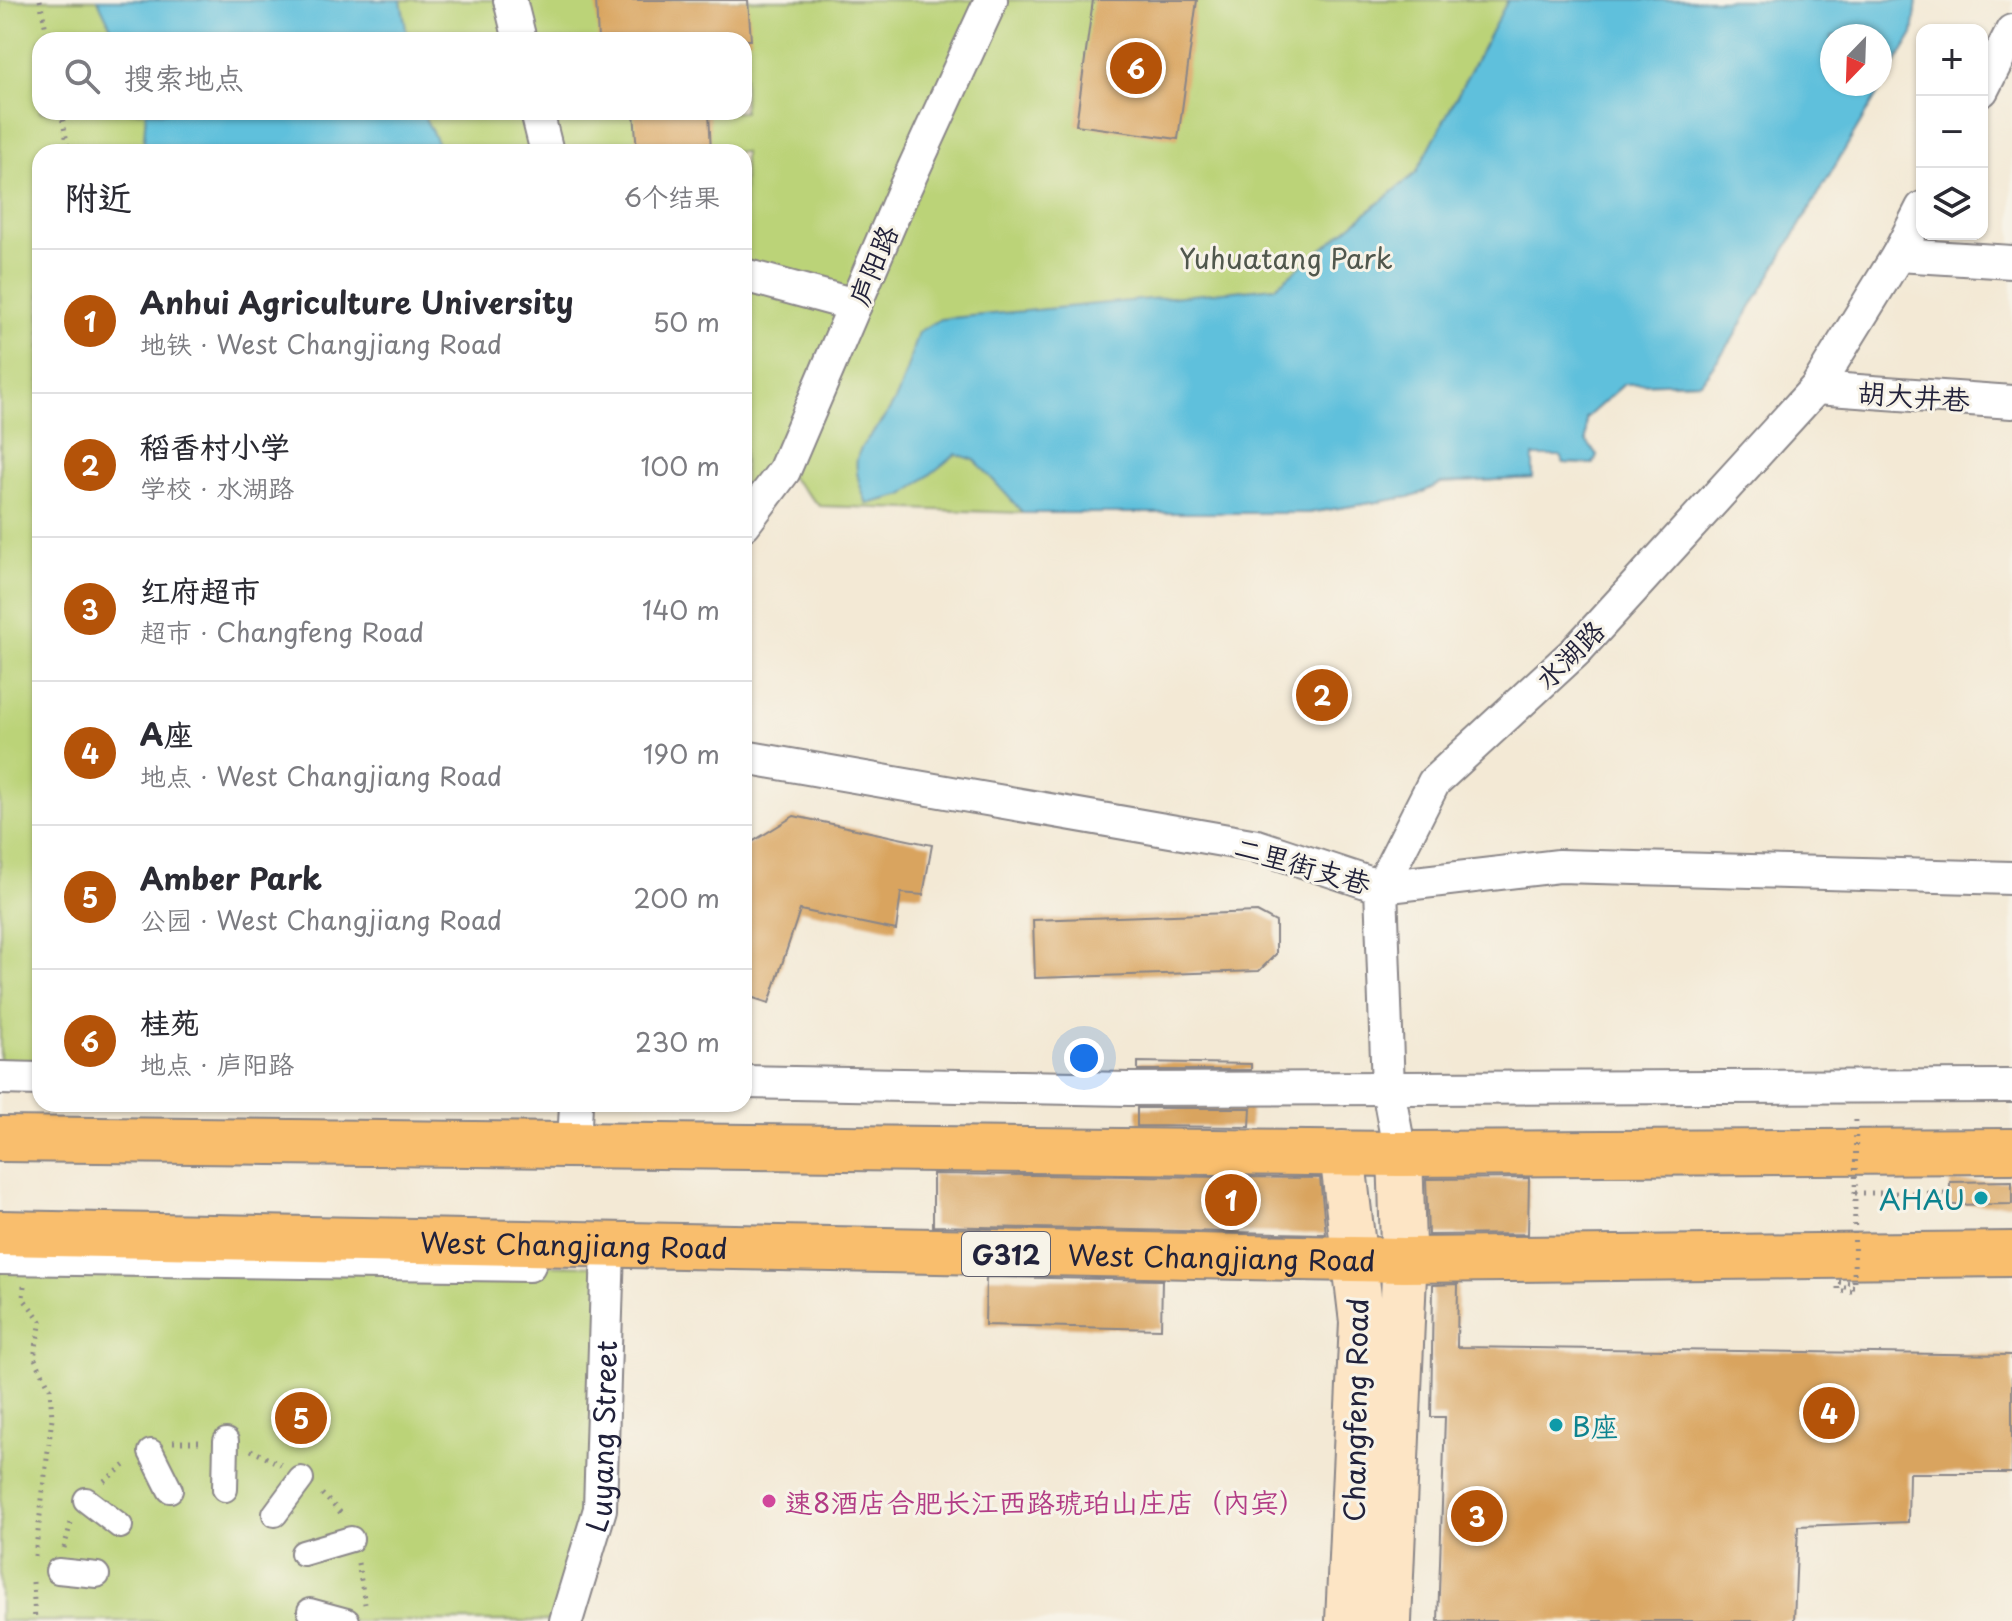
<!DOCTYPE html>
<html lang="zh">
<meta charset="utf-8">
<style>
:root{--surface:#fff;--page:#f2f2f3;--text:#2b2b33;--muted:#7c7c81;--line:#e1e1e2;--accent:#b45309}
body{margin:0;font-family:"Playpen Sans","LXGW WenKai TC",sans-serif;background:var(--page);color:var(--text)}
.controls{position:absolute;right:24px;top:24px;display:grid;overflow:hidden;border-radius:16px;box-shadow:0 2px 6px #0004}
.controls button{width:72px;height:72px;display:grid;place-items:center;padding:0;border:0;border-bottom:2px solid var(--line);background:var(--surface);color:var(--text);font:40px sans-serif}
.compass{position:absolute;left:1820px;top:24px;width:72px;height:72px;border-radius:50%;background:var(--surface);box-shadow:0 2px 6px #0004;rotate:203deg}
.you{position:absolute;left:1084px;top:1058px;width:28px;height:28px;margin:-20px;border:6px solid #fff;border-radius:50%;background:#1a73e8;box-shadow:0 0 0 12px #1a73e833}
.badge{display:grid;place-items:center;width:52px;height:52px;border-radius:50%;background:var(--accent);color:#fff;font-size:26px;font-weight:700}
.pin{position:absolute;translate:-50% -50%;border:4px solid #fff;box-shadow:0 2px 8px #0006}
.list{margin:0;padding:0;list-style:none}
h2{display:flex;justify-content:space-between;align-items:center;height:104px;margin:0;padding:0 32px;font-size:34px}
h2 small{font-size:26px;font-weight:400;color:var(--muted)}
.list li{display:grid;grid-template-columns:52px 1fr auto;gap:24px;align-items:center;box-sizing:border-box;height:144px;padding:0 32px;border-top:2px solid var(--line)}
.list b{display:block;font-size:30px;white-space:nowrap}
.list p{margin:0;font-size:26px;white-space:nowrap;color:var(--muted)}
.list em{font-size:26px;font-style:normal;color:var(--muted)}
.icon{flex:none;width:44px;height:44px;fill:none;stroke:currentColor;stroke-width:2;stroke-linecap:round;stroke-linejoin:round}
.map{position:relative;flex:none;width:2012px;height:1621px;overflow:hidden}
.search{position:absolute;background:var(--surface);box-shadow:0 2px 6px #0004;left:32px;top:32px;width:720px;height:88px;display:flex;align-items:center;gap:20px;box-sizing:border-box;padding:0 28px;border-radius:24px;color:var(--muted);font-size:30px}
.panel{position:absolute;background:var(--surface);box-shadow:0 2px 6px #0004;left:32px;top:144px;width:720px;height:968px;border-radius:24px}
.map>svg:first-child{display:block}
.green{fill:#bbd378;stroke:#6e7a5a;stroke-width:2;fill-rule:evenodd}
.water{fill:#5ec0dc;stroke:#40718c;stroke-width:2;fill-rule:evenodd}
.building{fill:#d9a45e}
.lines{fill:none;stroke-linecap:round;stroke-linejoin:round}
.pedestrian-casing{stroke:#8a8688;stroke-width:28}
.minor-casing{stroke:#8a8688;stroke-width:36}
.secondary-casing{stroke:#8a8688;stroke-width:48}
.trunk-casing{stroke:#8a8688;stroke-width:48}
.path{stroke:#8a8688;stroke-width:5;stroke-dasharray:2 6;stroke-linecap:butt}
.pedestrian{stroke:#fff;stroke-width:24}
.minor{stroke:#fff;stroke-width:32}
.secondary{stroke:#fde5c5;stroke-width:44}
.trunk{stroke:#f9be6d;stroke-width:44}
.path-bridge{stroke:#8a8688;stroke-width:5;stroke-dasharray:2 6;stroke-linecap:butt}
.culture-dot{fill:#0f9aa8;stroke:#f7f3e8;stroke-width:3}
.hotel-dot{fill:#d1479c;stroke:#f7f3e8;stroke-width:3}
.labels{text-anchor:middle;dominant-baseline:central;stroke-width:6;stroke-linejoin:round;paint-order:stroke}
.shield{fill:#f7f3e8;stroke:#62616f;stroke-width:2}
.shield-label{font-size:26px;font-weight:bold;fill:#22223b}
.park-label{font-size:28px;fill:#50574d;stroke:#f7f3e8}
.street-label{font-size:28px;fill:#22223b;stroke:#f7f3e8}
.culture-label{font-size:28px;fill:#0d838f;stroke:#f7f3e8;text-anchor:end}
.hotel-label{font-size:28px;fill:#b23c85;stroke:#f7f3e8;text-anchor:start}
</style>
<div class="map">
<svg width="2012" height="1621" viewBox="0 0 2012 1621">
<rect width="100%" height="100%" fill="#f7f3e8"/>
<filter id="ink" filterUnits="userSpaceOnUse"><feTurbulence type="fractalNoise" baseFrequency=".0125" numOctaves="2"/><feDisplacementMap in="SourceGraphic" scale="16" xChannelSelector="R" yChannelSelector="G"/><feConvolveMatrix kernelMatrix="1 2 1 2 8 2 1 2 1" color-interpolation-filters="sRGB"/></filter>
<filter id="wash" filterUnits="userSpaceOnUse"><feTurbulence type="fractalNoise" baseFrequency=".006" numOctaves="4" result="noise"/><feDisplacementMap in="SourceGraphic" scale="32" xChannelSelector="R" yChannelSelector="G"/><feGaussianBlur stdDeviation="1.8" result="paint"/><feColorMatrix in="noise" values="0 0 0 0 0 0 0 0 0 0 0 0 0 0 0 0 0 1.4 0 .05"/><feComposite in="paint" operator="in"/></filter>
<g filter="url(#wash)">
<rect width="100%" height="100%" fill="#f3e9d5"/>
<g class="green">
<path d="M0,0h1917l-4,34 -181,306 -31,42 -77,2 -38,34v23l11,14 -4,9 -29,-1 -4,-7h-27v22l-92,5 -26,13 -107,17h-285l-203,-7 -36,-35 -40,53v-372h-704v927l-40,-1zM1832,36h48v48h-48zM40,40h704v72h-704z"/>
<path d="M0,1258l607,8 -7,243 -34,112h-566z"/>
</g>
<g class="water">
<path d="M98,0h303l7,40h-291z"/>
<path d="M1508,0h409l-4,34 -181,306 -31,42 -77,2 -38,34v23l11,14 -4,9 -29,-1 -4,-7h-27v22l-92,5 -26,13 -107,17h-285l-48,-53 -19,-6 -52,41 -37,9c-26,-60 1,-55 26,-100 12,-21 17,-49 25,-72l23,-13 334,-32 141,-114zM1880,36v48h-48v-48z"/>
<path d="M146,112h276l20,40h-299z"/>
</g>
<g id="blocks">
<g class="building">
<path d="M596,0h152l3,40h-153z"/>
<path d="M1093,0h104l-19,139 -102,-14z"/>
<path d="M634,112h75l2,40h-74z"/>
<path d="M794,816l138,29 -9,50 -22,-2 -5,37 -96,-20 -31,93 -25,-8v-148z"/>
<path d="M1257,912l19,10v32l-17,17 -224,7 -2,-58z"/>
<path d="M1138,1062l113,2v6h-113z"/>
<path d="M1137,1108h114l-1,19 -113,-1z"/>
<path d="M933,1174l387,4 6,56 -393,-8z"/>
<path d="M1529,1178l-1,56 -100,1 -2,-56z"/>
<path d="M2012,1181v23l-62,1v-23z"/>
<path d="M986,1277l176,3 -1,49 -176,-4z"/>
<path d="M1458,1284l-1,63 555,8v118h-103l-1,49 -110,4 -4,95h-356l7,-204h-14l2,-132z"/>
</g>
</g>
</g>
<g filter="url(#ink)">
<use href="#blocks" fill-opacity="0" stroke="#8a8688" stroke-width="2"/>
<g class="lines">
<defs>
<g id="pedestrian">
<path d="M151,1452l19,38"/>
<path d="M225,1489l1,-48"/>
<path d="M86,1500l34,26"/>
<path d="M275,1514l26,-35"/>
<path d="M303,1553l48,-14"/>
<path d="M58,1571l39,4"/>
<path d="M310,1611l37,10"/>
</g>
<g id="minor">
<path d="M510,0l10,40"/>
<path d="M1982,90l30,-59"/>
<path d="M537,112l10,40"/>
<path d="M1898,255l114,7"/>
<path d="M744,275l111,30"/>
<path d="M1816,388l196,14"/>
<path d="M744,524l40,-53 120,-281 87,-190"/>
<path d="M744,757l513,89 124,41 178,-21 453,12"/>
<path d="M0,1078l40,1"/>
<path d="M744,1082l385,7 883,-3"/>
<path d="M574,1146l2,-42"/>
<path d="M1400,1154l-12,-65 -7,-202 53,-105 142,-131 240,-263 82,-133 24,-47"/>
<path d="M0,1258l529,7"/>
<path id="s1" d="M566,1621l34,-112 8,-262"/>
</g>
<g id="secondary">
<path d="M1342,1153l20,169 -14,299"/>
<path d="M1389,1621l15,-346 -4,-121"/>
</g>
<g id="trunk">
<path d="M0,1139l1400,15 612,-3"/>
<path id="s2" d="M0,1233l1404,27 608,-6"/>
</g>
</defs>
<use href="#pedestrian" class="pedestrian-casing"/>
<use href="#minor" class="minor-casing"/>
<use href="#secondary" class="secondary-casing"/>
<use href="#trunk" class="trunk-casing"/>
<g class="path">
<path d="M40,0l8,40"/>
<path d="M61,112l8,40"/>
<path d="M1855,1193h95"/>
<path d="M24,1286l-1,12 18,23 -7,36 16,31 2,30 -17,138"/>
<path d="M173,1442h30"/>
<path d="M251,1450l30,15"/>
<path d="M104,1481l24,-18"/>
<path d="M322,1494l21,21"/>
<path d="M64,1548l8,-29"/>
<path d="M358,1563l7,41"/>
<path d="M33,1582l2,39"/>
</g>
<use href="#pedestrian" class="pedestrian"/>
<use href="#minor" class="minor"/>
<use href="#secondary" class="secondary"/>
<use href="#trunk" class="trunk"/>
<path class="path-bridge" d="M1844,1287h10v4h-16v-9l16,1 2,-169"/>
</g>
</g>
<g class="culture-dot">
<circle cx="1981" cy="1198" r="8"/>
<circle cx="1556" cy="1425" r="8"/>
</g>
<circle class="hotel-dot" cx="769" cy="1501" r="8"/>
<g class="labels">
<rect class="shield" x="962" y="1232" width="88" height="44" rx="6"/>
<g class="shield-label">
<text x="1006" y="1254">G312</text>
</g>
<g class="park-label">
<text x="1286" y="257">Yuhuatang Park</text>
</g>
<g class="street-label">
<text transform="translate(872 265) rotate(-67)">庐阳路</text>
<text transform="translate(1914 395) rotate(4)">胡大井巷</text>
<text transform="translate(1569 654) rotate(-45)">水湖路</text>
<text transform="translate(1303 864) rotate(16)">二里街支巷</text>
<text stroke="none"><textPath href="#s2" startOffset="574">West Changjiang Road</textPath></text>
<text stroke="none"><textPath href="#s2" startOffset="1222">West Changjiang Road</textPath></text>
<text transform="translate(1355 1410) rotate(-89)">Changfeng Road</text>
<text stroke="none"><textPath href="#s1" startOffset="190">Luyang Street</textPath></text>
</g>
<g class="culture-label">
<text x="1965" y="1198">AHAU</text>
<text x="1572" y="1425" text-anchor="start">B座</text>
</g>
<g class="hotel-label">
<text x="785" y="1501">速8酒店合肥长江西路琥珀山庄店（内宾）</text>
</g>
</g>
</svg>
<div class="controls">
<button>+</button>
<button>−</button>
<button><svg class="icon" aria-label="layers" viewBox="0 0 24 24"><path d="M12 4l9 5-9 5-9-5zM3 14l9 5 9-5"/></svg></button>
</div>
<svg class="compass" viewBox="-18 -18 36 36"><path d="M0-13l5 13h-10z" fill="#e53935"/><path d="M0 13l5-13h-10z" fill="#7c7c81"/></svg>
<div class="you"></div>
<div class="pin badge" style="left:1231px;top:1200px">1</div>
<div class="pin badge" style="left:1322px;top:695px">2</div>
<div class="pin badge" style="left:1477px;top:1516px">3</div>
<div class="pin badge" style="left:1829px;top:1413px">4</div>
<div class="pin badge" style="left:301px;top:1418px">5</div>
<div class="pin badge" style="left:1136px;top:68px">6</div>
<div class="search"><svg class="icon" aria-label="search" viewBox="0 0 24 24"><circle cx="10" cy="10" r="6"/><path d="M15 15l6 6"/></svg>搜索地点</div>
<section class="panel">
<h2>附近<small>6个结果</small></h2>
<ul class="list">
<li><span class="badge">1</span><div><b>Anhui Agriculture University</b><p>地铁 · West Changjiang Road</p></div><em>50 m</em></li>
<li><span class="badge">2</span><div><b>稻香村小学</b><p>学校 · 水湖路</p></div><em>100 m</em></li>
<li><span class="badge">3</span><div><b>红府超市</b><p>超市 · Changfeng Road</p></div><em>140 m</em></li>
<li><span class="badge">4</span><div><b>A座</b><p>地点 · West Changjiang Road</p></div><em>190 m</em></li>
<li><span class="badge">5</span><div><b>Amber Park</b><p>公园 · West Changjiang Road</p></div><em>200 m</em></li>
<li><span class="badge">6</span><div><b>桂苑</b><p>地点 · 庐阳路</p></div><em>230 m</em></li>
</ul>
</section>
</div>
